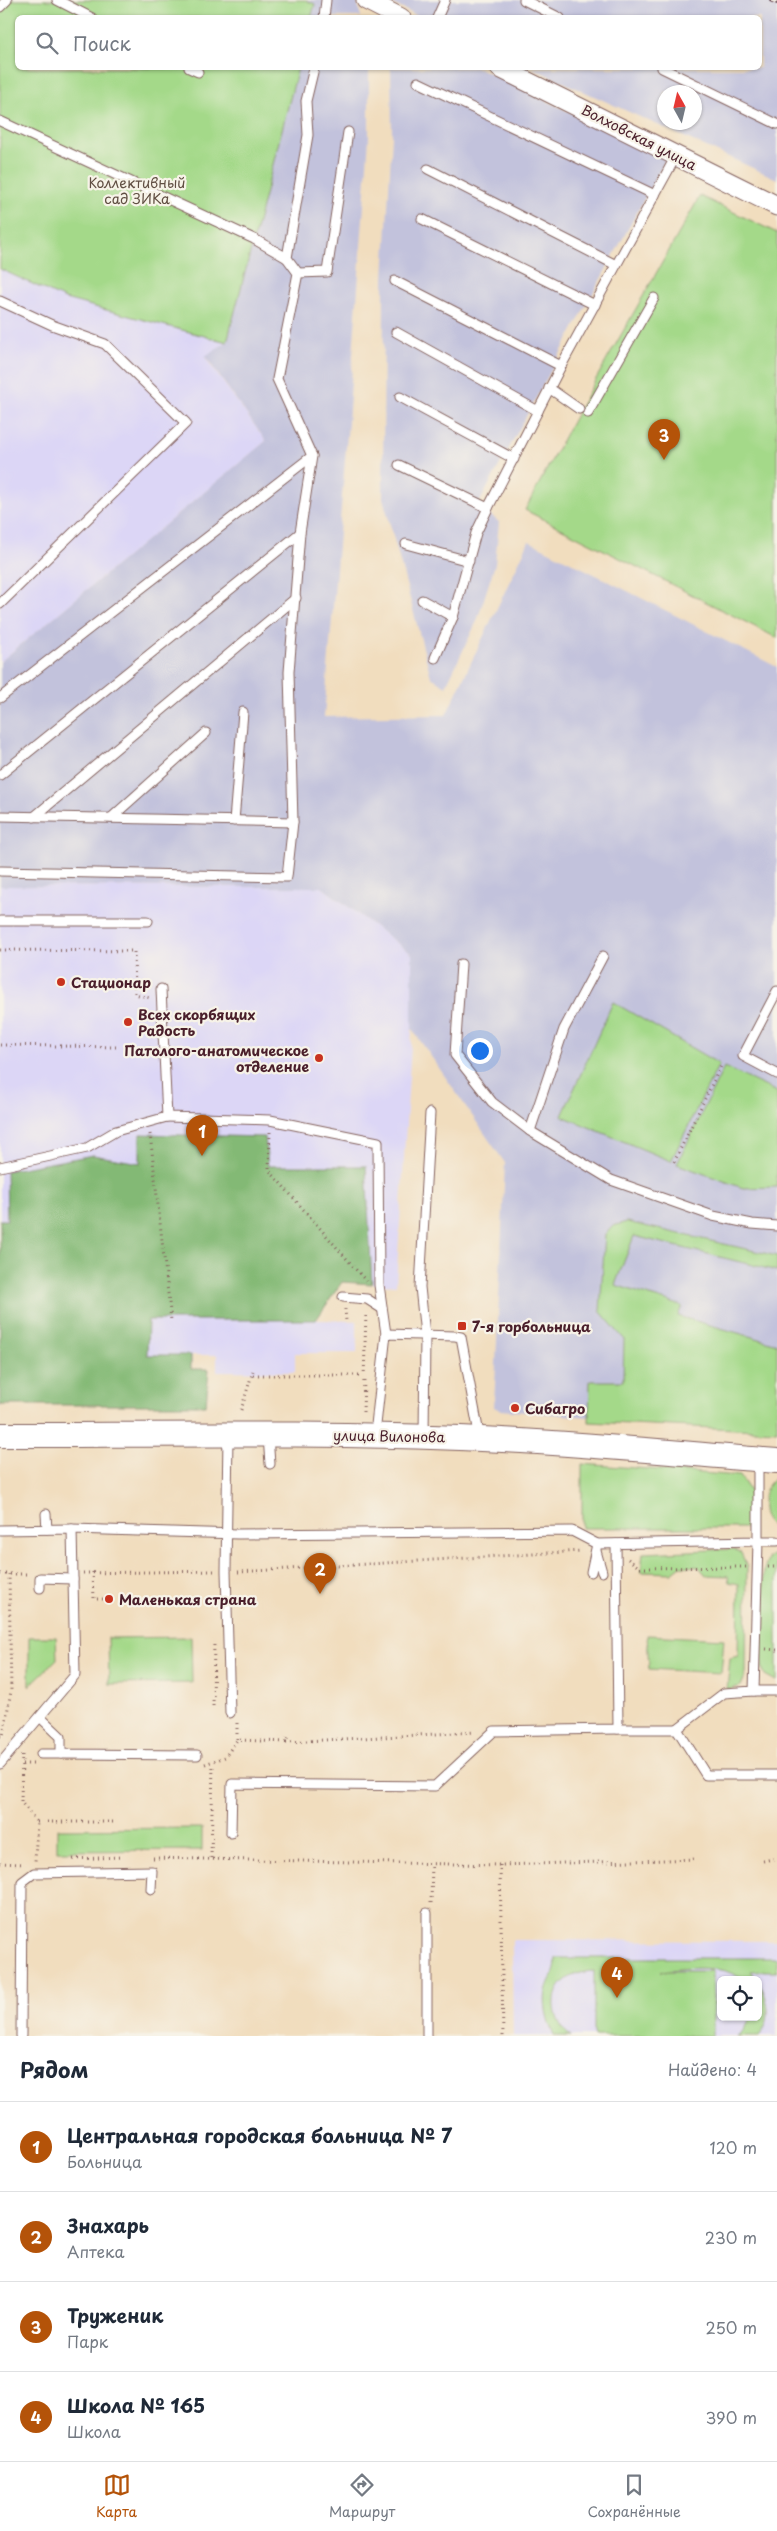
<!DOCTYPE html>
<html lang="ru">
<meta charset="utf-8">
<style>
:root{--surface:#fff;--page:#f2f2f3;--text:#1f2937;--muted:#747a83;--line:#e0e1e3;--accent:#b45309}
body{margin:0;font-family:"Playpen Sans",sans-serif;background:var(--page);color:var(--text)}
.controls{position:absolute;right:15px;bottom:15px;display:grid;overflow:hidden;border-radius:8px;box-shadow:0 1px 4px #0004}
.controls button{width:45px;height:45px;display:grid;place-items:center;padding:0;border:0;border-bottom:1px solid var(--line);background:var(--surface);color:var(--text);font:25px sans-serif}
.compass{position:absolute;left:657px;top:85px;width:45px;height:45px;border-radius:50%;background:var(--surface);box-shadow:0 1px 4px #0004;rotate:352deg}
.you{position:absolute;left:479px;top:1050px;width:18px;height:18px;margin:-12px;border:4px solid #fff;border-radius:50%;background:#1a73e8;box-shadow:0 0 0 8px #1a73e833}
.badge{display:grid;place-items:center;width:32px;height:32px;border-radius:50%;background:var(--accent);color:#fff;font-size:16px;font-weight:700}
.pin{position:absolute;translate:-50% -41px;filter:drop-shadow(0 1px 2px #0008)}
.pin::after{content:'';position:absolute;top:26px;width:18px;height:15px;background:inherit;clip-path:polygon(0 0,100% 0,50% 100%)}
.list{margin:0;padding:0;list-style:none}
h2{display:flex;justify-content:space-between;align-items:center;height:65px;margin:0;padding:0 20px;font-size:21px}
h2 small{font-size:16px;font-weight:400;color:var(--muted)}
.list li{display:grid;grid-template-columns:32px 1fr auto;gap:15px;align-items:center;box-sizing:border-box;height:90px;padding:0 20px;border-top:1px solid var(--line)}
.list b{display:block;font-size:19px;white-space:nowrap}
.list p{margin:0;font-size:16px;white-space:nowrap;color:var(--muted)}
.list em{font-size:16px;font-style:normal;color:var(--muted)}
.icon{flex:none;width:28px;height:28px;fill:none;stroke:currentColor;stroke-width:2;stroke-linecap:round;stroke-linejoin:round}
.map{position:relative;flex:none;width:777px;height:2036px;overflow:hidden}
.search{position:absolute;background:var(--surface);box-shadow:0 1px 4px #0004;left:15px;right:15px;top:15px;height:55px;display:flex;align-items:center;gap:12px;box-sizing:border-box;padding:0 18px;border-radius:8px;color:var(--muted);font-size:19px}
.sheet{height:425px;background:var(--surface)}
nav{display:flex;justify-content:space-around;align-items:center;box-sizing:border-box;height:70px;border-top:1px solid var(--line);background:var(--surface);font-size:14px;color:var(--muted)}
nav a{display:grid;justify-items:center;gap:2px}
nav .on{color:var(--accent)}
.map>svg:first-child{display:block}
.built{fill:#dcd6f6;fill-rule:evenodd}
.industrial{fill:#c2c2dc;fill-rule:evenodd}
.green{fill:#a4d989;stroke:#777c5a}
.forest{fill:#83b975;stroke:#666c50}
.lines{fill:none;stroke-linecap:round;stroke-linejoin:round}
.service-casing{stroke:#84625e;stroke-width:11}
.minor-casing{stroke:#84625e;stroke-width:21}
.tertiary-casing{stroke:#84625e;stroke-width:26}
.path{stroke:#84625e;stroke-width:3;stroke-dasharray:1 4;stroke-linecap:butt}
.service{stroke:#fff;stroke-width:9}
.minor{stroke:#fff;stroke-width:19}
.tertiary{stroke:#fff;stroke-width:24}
.rail-casing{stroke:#4a1f2b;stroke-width:5.5}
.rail{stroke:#f7f3e8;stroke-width:4;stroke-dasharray:11;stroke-linecap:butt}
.poi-dot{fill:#c8321e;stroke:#f7f3e8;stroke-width:2}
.labels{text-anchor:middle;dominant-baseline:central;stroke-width:4.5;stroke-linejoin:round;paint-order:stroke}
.street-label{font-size:14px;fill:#4a1f2b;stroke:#f7f3e8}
.park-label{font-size:14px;fill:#604e42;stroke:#f7f3e8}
.poi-label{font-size:14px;font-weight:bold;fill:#4a1f2b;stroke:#f7f3e8;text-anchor:start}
</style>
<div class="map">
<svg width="777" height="2036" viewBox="0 0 777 2036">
<rect width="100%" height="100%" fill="#f7f3e8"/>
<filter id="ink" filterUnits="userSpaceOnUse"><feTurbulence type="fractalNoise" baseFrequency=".02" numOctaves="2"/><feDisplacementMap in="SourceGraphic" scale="10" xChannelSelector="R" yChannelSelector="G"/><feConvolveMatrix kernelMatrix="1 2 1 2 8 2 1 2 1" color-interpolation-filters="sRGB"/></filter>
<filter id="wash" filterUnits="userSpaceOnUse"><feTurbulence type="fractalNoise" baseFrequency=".0096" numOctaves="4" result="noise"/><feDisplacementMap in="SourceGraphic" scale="20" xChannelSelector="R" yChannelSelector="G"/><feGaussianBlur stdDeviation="1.12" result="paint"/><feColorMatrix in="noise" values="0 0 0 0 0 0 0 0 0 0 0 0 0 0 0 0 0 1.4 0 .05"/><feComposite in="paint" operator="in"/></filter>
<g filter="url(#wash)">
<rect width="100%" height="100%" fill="#f1ddbe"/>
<g class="built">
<path d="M0,269l65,30 162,43 -22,15 61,84 -266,221z"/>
<path d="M0,886l322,1 90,67v75l-16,256 -54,-3 -26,38 41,1v32h-62v19l-78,-1v-16h-25l-1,14h18l-3,36h-206z"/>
<path d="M512,1940l265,1v95h-264zM721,1980h37v37h-37z"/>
</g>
<g class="industrial">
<path d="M305,0h52l4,17h-50l4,-13z"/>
<path d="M384,0h393v179l-245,-111h228v-50h-338zM664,92h30v30h-30z"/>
<path d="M298,68h71v70l-21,285 -24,294 122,-2 83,-174 248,126v696l-28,21 -158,-3 -2,36 -89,-7 -6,-3 11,-244 -93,-134v-75l-90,-67 -322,-1v-224l266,-221 -61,-85 22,-14z"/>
<path d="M391,68h88l187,91 -188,346 21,17 -4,42 -18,57 -31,65 -15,-9 -48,-179 1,-220 8,-142z"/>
</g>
<g class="green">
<path d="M0,0h305l10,4 -4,14h-293v50h280l-71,274 -162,-43 -65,-30z"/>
<path d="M700,196l77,37v405l-252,-128 54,-101z"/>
<path d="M613,1002l106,62 -48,97 -109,-45z"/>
<path d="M724,1067l53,25v95l-34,1 -66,-24z"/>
<path d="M627,1222l150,34v15l-143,-35 -19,49 67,21 -4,10 99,28v87l-188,-9 1,-41h33l1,-42 -24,-28 5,-77 7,-8z"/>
<path d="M582,1464l158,12 10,15v37h-168z"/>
<path d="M774,1479h3v49c-20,-5 -17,-38 -3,-49z"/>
<path d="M734,1549l7,4 6,13 -1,108 -5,12 -14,4 3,-32 8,-2 1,-72 -10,-2 -1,-6 -22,-1 -7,-8 -18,-1 -9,7 -31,-1 2,-19z"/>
<path d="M777,1553v128h-1l-11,-6 -3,-7 2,-98 5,-13z"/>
<path d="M647,1635l77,4 -3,34 -72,-4z"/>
<path d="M29,1637h27l1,22 -28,27z"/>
<path d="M191,1637l1,46 -83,1 -1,-46z"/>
<path d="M202,1828v22l-145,1v-22z"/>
<path d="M556,1958h221v13h-26c14,17 26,45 8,65h-22l6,-5 8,-14h7v-37c-20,0 -17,-4 -33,-9 -19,-5 -46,-2 -64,0h52v65h-119v-65c-26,1 -44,16 -38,42 2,9 7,18 15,23h-17c-6,-14 -12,-33 -7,-48 4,-14 9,-12 9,-30z"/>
</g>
<path class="forest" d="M140,1134l125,3 3,29h98l6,118 -30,-2 -26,38h-168l-1,35h44v14h18l-3,36h-206v-185h7l-1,-49 87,-16 47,8z"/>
</g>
<g filter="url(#ink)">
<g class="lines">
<defs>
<g id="service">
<path d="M57,0l35,18"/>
<path d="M524,0l36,18"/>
<path d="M0,7l7,-7"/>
<path d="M324,18l2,-18"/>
<path d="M437,18l8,-18"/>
<path d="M189,68l9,4"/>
<path d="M662,68l115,56"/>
<path d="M418,82l237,113"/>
<path d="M0,121l254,118 33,19"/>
<path d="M428,169l188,96"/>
<path d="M422,219l173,86"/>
<path d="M298,273l29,-1 21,-140"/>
<path d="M395,281l166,85"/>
<path d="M0,301l52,24 53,19 81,79 -186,181"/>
<path d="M396,332l142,79"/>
<path d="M549,388l30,21"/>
<path d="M400,397l114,62"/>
<path d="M588,413l66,-115"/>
<path d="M399,465l89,43"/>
<path d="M406,544l63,17"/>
<path d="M422,600l31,17"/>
<path d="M435,658l18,-41 23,-84 12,-25 73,-142 115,-210"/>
<path d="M0,698l312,-242"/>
<path d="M0,775l300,-242"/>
<path d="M0,816l293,6"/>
<path d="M34,817l262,-219"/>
<path d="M111,818l95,-85"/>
<path d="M234,821l9,-109"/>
<path d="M0,871l287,6 6,-55 -4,-150 11,-139 12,-77 -35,-77 21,-106 -11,-15 21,-123 -2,-34 8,-33"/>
<path d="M0,921h148"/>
<path d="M603,956l-39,73 -34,102 81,49 102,36 39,8 25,2"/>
<path d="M461,964l-6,91 37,47 38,29"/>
<path d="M161,989l6,128 103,3 108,22 1,143 7,49"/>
<path d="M777,991l-34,65 34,18"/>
<path d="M0,1167l87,-19 29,-17 51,-14"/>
<path d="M343,1297l24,2 14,9"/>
<path d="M375,1434l11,-100 69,2 6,1 19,102"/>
<path d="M228,1436l-2,135 4,142"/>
<path d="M268,1436l2,28"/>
<path d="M424,1437l1,-102 -5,-48 10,-174"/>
<path d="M46,1514l1,15"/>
<path d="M0,1530l72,-1 166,5 334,-3 25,13 161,-3v-81"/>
<path d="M596,1551l6,21"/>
<path d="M591,1572l6,-28"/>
<path d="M40,1588v-10l33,1"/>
<path d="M754,1691h23"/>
<path d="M40,1717l21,20v17l136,1"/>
<path d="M618,1729h59l29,46h71"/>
<path d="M677,1729l47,-36 30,-2 4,-150h19"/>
<path d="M41,1754h20"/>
<path d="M0,1764l75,-89 -3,-146"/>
<path d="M231,1833l1,-49 203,2 59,-55 124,-2 -2,-185"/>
<path d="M21,2036l1,-154 12,-9 118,-2 -1,18"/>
<path d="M427,2036v-123"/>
</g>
<g id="minor">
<path d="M366,0l35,18"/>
<path d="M500,68l277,138"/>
</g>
<path id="tertiary" d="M0,1435c160,0 320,-3 481,4 99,4 197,14 296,22"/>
</defs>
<use href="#service" class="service-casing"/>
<use href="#minor" class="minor-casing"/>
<use href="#tertiary" class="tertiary-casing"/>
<g class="path">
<path d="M0,950l134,1 1,43 15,4"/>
<path d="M0,1045l117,2"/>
<path d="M139,1048h14"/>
<path d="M270,1132l-1,38 97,111"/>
<path d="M150,1134l21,186"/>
<path d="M674,1162l47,-96"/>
<path d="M345,1309l1,12"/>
<path d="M253,1375h110"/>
<path d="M241,1410l12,-39"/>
<path d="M363,1412l3,-99"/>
<path d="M628,1559l12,9 107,-1"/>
<path d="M768,1567h9"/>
<path d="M93,1572l1,27h9"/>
<path d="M238,1572l343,-21"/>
<path d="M83,1573l131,-2"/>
<path d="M0,1574h29"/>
<path d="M766,1649l11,1"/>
<path d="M213,1706l1,-65"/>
<path d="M237,1723v17l49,2 2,-6"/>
<path d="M0,1736h3l8,-45 -2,-117"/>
<path d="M286,1742l189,-10"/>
<path d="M22,1755l-1,47 16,20 -2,40"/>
<path d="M22,1764h12"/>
<path d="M205,1764l20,-7 12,-17"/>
<path d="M37,1822h78"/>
<path d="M153,1858l347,7 197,-6"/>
<path d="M211,1858l2,-95"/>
<path d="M73,1859l48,-2"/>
<path d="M763,1861l14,-3"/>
<path d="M0,1863l24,1"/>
<path d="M500,1865l3,171"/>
<path d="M431,1903l1,-40"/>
</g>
<use href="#service" class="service"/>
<use href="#minor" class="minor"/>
<use href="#tertiary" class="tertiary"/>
<defs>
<path id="rail" d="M772,0l5,2"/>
</defs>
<use href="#rail" class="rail-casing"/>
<use href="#rail" class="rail"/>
</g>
</g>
<g class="poi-dot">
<circle cx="61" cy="982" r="5"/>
<circle cx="128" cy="1022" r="5"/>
<circle cx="319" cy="1058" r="5"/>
<rect x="457" y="1321" width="10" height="10" rx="2.5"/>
<circle cx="515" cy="1408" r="5"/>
<circle cx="109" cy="1599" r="5"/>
</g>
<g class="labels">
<g class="street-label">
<text transform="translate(639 137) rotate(27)">Волховская улица</text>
<text transform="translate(389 1436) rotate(1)">улица Вилонова</text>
</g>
<g class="park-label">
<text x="137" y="182">Коллективный<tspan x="137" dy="16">сад ЗИКа</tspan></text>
</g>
<g class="poi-label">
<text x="71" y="982">Стационар</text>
<text x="138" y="1014">Всех скорбящих<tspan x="138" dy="16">Радость</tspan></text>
<text x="309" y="1050" text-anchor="end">Патолого-анатомическое<tspan x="309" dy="16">отделение</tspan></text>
<text x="472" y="1326">7-я горбольница</text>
<text x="525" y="1408">Сибагро</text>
<text x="119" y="1599">Маленькая страна</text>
</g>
</g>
</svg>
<div class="controls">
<button><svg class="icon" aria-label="locate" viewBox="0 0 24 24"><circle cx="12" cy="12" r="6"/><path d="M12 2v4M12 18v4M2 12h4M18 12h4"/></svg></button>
</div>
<svg class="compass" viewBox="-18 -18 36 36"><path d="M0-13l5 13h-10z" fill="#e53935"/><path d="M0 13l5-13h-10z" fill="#747a83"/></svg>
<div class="you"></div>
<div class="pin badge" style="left:202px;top:1156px">1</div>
<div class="pin badge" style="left:320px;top:1594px">2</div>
<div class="pin badge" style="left:664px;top:460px">3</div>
<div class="pin badge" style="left:617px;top:1998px">4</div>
<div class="search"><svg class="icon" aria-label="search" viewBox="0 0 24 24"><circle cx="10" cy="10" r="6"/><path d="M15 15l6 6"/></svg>Поиск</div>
</div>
<section class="sheet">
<h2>Рядом<small>Найдено: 4</small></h2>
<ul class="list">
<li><span class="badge">1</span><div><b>Центральная городская больница № 7</b><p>Больница</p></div><em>120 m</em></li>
<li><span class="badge">2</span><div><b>Знахарь</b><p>Аптека</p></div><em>230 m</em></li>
<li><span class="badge">3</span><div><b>Труженик</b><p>Парк</p></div><em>250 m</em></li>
<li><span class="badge">4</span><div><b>Школа № 165</b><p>Школа</p></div><em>390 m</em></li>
</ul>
</section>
<nav>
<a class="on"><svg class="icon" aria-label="map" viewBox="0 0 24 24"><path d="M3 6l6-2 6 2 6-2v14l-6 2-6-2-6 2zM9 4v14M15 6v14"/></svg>Карта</a>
<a><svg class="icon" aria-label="directions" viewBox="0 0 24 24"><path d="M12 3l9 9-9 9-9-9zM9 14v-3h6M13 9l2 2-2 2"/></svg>Маршрут</a>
<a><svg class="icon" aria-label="saved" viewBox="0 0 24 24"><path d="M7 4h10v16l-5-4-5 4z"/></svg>Сохранённые</a>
</nav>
